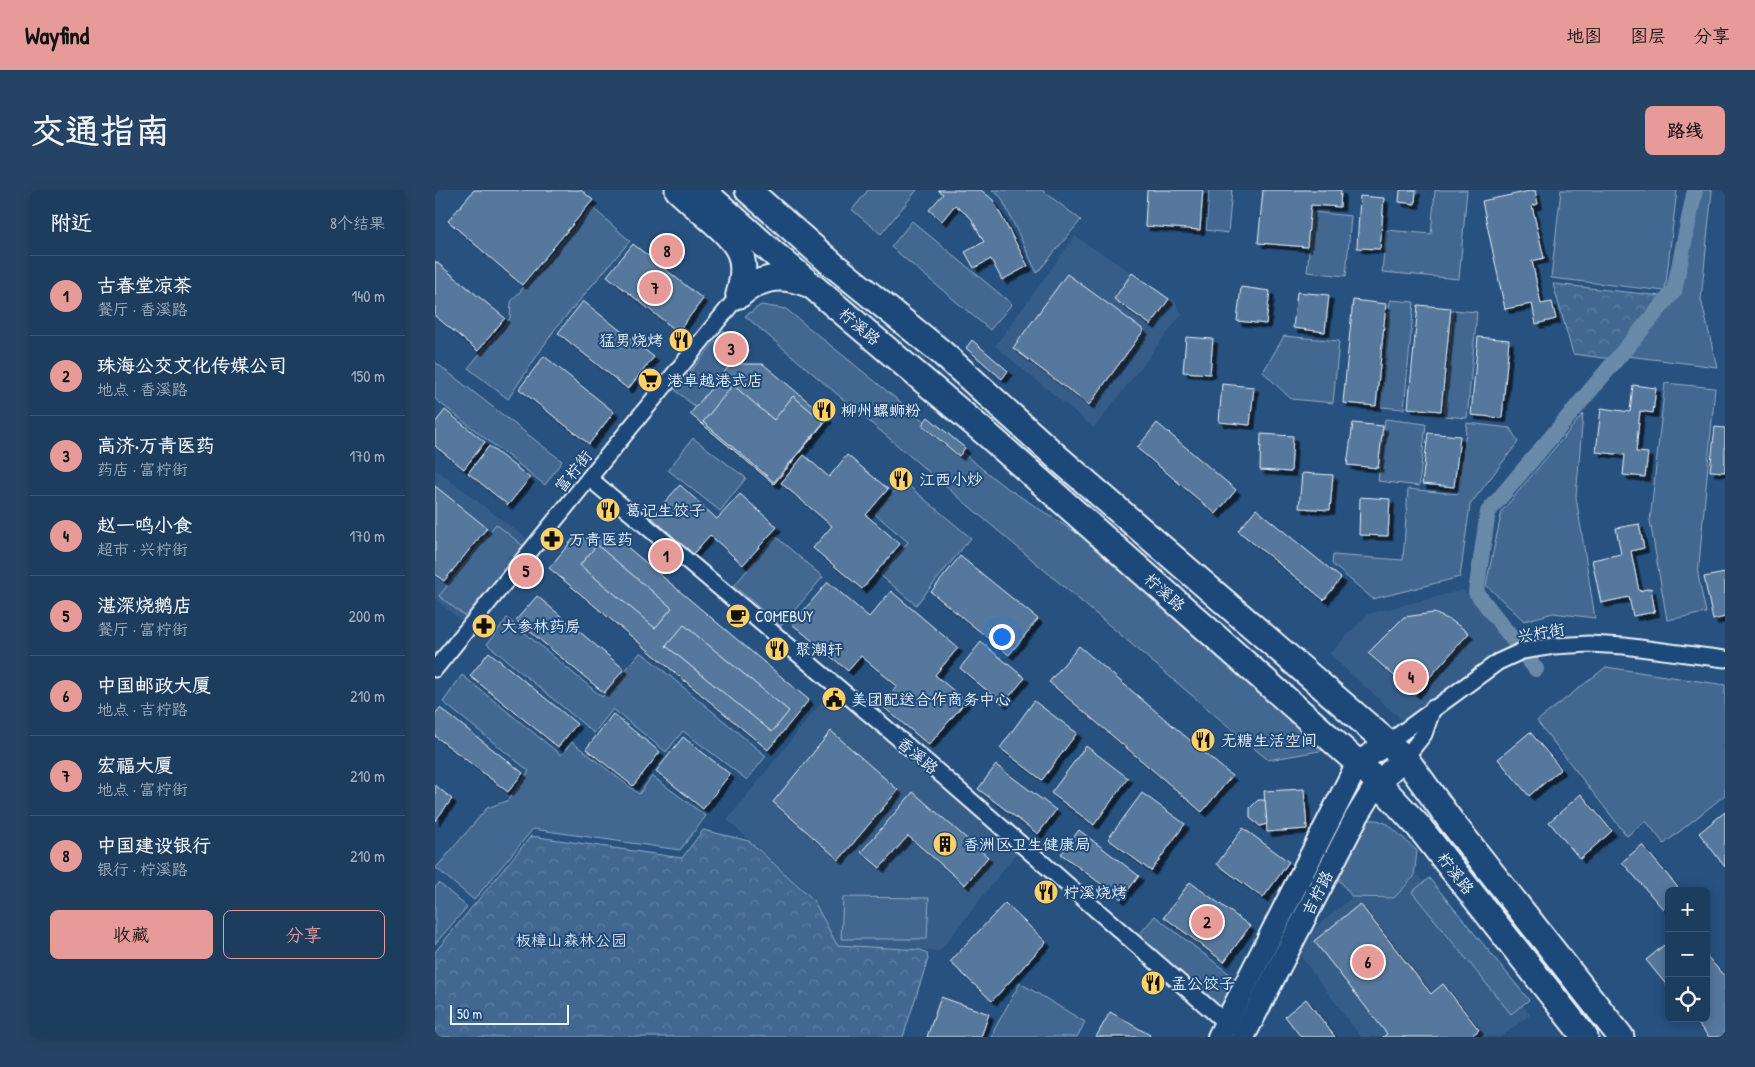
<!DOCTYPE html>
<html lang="zh">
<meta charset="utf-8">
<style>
:root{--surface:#1d3d5f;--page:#254465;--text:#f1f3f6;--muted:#a0aebd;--line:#3b5674;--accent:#e69b98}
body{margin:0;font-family:"Patrick Hand","LXGW WenKai TC",sans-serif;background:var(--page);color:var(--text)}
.controls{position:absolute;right:15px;bottom:15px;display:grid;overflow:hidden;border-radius:8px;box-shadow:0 2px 12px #0003}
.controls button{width:45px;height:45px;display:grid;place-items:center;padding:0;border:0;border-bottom:1px solid var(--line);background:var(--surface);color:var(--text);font:25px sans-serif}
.scale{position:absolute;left:15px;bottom:12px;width:119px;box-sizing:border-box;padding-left:5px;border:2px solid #e8f1f8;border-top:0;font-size:14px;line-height:18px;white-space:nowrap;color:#e8f1f8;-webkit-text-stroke:4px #1f4a7a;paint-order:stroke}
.you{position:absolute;left:566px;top:446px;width:18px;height:18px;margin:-12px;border:4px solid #fff;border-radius:50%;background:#1a73e8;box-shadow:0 0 0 8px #1a73e833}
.badge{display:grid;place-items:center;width:32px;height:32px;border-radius:50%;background:var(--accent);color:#111;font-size:16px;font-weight:700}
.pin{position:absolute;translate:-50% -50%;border:2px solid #fff;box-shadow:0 1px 5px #0006}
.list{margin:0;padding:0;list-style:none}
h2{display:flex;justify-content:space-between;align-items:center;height:65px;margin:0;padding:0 20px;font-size:21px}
h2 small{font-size:16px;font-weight:400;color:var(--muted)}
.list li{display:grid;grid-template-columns:32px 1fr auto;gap:15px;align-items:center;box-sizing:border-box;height:80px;padding:0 20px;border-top:1px solid var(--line)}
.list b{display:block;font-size:19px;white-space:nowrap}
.list p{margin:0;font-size:16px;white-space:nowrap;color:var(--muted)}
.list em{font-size:16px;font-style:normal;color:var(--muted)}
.actions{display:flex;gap:10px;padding:15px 20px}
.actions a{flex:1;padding:11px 0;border:1px solid var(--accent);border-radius:8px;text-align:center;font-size:18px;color:var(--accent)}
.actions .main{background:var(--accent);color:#111}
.icon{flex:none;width:28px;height:28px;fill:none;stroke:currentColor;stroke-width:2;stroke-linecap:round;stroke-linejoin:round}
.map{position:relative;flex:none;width:1290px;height:847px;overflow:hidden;border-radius:8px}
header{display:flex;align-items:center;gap:30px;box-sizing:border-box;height:70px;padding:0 25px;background:var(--accent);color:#111}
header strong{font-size:24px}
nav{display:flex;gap:28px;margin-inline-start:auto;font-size:18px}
.intro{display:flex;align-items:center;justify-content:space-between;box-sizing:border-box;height:120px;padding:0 30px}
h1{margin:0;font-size:35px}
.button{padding:12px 22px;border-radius:8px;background:var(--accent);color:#111;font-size:18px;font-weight:700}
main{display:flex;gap:30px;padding:0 30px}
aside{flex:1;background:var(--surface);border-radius:8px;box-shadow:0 2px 12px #0003}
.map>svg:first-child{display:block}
.built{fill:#355d88}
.green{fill:#436891;stroke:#96acc4}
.forest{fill:url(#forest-crowns);stroke:#96acc4}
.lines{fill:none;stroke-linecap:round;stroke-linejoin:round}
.canal{stroke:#6b8aaa;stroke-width:16}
.building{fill:#57789d;stroke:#e8f1f8;filter:url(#shadow)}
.street-casing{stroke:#e8f1f8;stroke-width:19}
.secondary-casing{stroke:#e8f1f8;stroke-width:26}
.primary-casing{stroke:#e8f1f8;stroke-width:29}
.street{stroke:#1f4a7a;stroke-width:15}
.secondary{stroke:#1f4a7a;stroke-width:22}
.primary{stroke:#1f4a7a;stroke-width:25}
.labels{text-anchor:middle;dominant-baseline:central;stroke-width:4;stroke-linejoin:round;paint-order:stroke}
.street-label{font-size:16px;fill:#e8f1f8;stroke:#1f4a7a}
.poi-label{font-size:16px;fill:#e8f1f8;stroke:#1f4a7a;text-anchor:start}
.park-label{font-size:16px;fill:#d8e3ee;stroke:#1f4a7a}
</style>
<header>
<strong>Wayfind</strong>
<nav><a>地图</a><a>图层</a><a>分享</a></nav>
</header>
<div class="intro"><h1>交通指南</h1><a class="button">路线</a></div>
<main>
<aside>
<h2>附近<small>8个结果</small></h2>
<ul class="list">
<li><span class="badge">1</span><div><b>古春堂凉茶</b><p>餐厅 · 香溪路</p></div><em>140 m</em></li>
<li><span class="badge">2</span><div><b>珠海公交文化传媒公司</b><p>地点 · 香溪路</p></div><em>150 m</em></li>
<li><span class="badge">3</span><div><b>高济·万青医药</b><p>药店 · 富柠街</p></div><em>170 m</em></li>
<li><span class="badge">4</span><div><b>赵一鸣小食</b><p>超市 · 兴柠街</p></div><em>170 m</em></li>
<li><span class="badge">5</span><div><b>湛深烧鹅店</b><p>餐厅 · 富柠街</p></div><em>200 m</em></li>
<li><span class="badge">6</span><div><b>中国邮政大厦</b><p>地点 · 吉柠路</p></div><em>210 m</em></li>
<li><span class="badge">7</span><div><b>宏福大厦</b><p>地点 · 富柠街</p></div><em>210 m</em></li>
<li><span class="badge">8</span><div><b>中国建设银行</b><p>银行 · 柠溪路</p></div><em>210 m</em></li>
</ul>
<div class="actions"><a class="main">收藏</a><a>分享</a></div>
</aside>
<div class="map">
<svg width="1290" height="847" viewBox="0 0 1290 847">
<defs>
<pattern id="forest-crowns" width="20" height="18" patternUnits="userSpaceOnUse" patternTransform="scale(1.25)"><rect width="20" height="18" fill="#436891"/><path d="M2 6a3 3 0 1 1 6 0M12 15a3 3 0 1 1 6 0" fill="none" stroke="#5e7ea1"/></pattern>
<filter id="shadow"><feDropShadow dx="4.5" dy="4.5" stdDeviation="0" flood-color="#0009"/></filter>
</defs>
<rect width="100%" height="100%" fill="#27517f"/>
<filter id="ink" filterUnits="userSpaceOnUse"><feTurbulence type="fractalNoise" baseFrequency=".02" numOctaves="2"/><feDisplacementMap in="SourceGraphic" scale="10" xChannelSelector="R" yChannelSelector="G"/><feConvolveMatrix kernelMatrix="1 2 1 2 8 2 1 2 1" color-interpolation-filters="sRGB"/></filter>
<g filter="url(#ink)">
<g class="built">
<path d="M640,46l100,65 7,13 -88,114 -99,-82z"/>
<path d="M0,279l100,76 -66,82 -34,-28z"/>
<path d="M1028,400l47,50 -2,13 -104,69 -75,-68 39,-40z"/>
<path d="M400,495l187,161 -82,105 -103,-6 -23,-47 -87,-78z"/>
<path d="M983,685l112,140 -29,22h-140l-68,-91 58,-48 43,1z"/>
</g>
<g class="green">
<path d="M433,0h49l-36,44 -29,-24z"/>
<path d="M557,0h50l39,30 -44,53 -36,-76z"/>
<path d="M774,0h23l-4,43 -22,-3z"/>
<path d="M1000,0h32l-8,89 -77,-7 4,-42 45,4z"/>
<path d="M1126,0h116l-12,101 -114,-13z"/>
<path d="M1267,0h10l-11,109 16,68 -90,-11 53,-61z"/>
<path d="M157,17l38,34 -75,88 -47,70 -40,-31 42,-50 1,-16z"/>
<path d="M878,22l38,4 -5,60 -39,-4z"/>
<path d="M477,31l100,83 -22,26 -99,-83z"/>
<path d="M955,110l24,2 -10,107 -23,-2z"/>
<path d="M326,115l25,4 215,175 89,58 235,208 -57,10 -523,-444z"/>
<path d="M1018,120l24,2 -10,106 -23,-2z"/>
<path d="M289,141l25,20 -49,60 -25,-21z"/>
<path d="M849,146l55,5 -6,62 -42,-4 -28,-27z"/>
<path d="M0,172l127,99 -17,24 -110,-86z"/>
<path d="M1230,193l50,5 -17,187 8,38 -39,7 -17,-99z"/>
<path d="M1148,224l-7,83 19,121 -42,-5 -29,8 -38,-36 16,-74z"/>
<path d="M950,229l41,5 -7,62 -41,-5z"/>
<path d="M1032,233l43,5 8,14 -48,63 -10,72 -87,22 -41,-35 1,-9 70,5 5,-71 50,5z"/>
<path d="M258,248l53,40 -26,33 -52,-41z"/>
<path d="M468,291l68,57 -55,67 -36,-30 28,-33 -33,-28z"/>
<path d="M61,334l31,25 -57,71 -31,-24z"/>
<path d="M340,346l48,41 -42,49 -47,-40z"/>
<path d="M72,428l95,79 39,-45 125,104 -19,24 -64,-49 -17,21 -53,-43 -19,24 -107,-89z"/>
<path d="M1171,477l119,18v110l-61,49 -18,-23 -19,15 -90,-115z"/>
<path d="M27,485l99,80 11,-13 67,52 13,-18 54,40 -26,34 -147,-21 -59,71 -38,-32 51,-60 20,-7 22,-30 -86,-69z"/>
<path d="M930,630h12l11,4 29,27 -3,26 -20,21 -42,-1 -17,-23z"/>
<path d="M994,688l100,122 -18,14 -99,-122z"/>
<path d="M4,693l28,24 -32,37v-56z"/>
<path d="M408,707l86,1 -2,41h-86z"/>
<path d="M720,726l85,66 -16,33 -88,-77z"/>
<path d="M585,793l65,39 -8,15h-85l3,-9z"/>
</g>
<g class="forest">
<path d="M1118,94h1l108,12 -51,63 -38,-5z"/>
<path d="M268,640l46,11 64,58 24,46 84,5 6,3 1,6 -25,78h-468v-85l96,-116 151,22z"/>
</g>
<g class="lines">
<path class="canal" d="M1101,479l-60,-77 12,-80 186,-221 21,-101"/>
</g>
<g class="building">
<path d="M39,0h107l12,10 -71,85 -74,-64z"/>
<path d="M503,0h43l12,10 35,66 -26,14 -11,-21 -17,9 -9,-16 19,-10 -13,-24 -16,-13 -13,16 -13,-11 14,-16z"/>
<path d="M712,0h56l-3,40 -55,-4z"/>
<path d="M828,0h78l-1,17 -29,-2 -4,42 -49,-4z"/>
<path d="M965,0h16l-1,14 -16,-2z"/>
<path d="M1100,0l3,14 -6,2 12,52 -12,3 9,43 11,-2 4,17 -20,5 -4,-20 -27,5 -23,-108z"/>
<path d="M925,6l24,2 -4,51 -23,-1z"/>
<path d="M198,54l70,55 -25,33 -71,-56z"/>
<path d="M0,71l70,57 -27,33 -43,-35z"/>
<path d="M697,83l37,26 -18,26 -37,-26z"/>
<path d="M632,84l77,56 -55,75 -76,-57z"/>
<path d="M806,97l29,4 -4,33 -29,-3z"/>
<path d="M862,102l32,3 -4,37 -32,-4z"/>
<path d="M918,110l33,4 -10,102 -33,-3z"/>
<path d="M148,111l71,56 -26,32 -70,-56z"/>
<path d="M983,115l33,3 -10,103 -33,-3z"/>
<path d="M751,147l27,2 -3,35 -27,-2z"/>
<path d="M1043,147l31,3 -7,78 -31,-3z"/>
<path d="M537,150l36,31 -6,8 -36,-31z"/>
<path d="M109,166l70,56 -25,32 -70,-55z"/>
<path d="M296,174h32l65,54 -54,66 -84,-70z"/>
<path d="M787,194l32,3 -4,38 -31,-3z"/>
<path d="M298,195l41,35 19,-24 31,26 -50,60 -71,-60z"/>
<path d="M1198,195l23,3 -3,25 -13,-2 -4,41 12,1 -3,24 -22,-2 2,-20 -29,-3 5,-44 29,4z"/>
<path d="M10,220l40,32 -21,27 -29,-23v-23z"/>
<path d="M493,227l37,31 -6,8 -37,-31z"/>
<path d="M722,233l79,67 -20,24 -79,-66z"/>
<path d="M918,233l30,3 -5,42 -31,-3z"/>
<path d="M1280,237l10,1v44l-15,-1z"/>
<path d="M993,243l32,3 -6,51 -32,-3z"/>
<path d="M826,244l32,2 -2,36 -31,-2z"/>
<path d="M54,256l41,32 -22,27 -40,-32z"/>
<path d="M369,265l25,22 18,-22 41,34 -22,26 34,29 -38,45 -49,-41 19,-22 -51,-43z"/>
<path d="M867,283l31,2 -3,35 -31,-2z"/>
<path d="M245,295l37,34 23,-25 37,33 -34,38 -33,-30 -17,19 -42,-37z"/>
<path d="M0,296l52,42 -43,53 -9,-7z"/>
<path d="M925,307l30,2 -2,37 -29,-1z"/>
<path d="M821,319l85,69 -17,22 -86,-69z"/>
<path d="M1204,334l5,24 -13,3 8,40 12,-3 4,24 -22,4 -4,-19 -28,6 -9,-43 29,-6 -5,-26z"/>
<path d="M178,345l196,165 -41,50 -219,-182 24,-29z"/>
<path d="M162,355l75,63 -17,20 -75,-63z"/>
<path d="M525,366l78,63 -29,36 -78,-63z"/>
<path d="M1290,383v44l-12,3 -9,-43z"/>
<path d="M393,392l41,35 22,-26 67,57 -23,27 31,26 -37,44 -48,-40 16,-19 -36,-30 -13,15 -56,-47z"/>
<path d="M102,406l87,73 -20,24 -88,-73z"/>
<path d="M999,423l18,8 17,12 -54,61 -47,-41 36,-36z"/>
<path d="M249,435l105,86 -17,21 -106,-86z"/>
<path d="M546,452l44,36 -22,26 -43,-36z"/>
<path d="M644,456l153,130 -30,36 -153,-130z"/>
<path d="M54,462l88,72 -19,23 -88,-71z"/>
<path d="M599,511l43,32 -35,47 -42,-32z"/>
<path d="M5,518l83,65 -15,19 -73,-56v-22z"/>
<path d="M178,524l47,38 -27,34 -47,-37z"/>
<path d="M396,541l67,59 -59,70 -66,-58z"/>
<path d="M1095,542l31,37 -32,27 -31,-37z"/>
<path d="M248,547l47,37 -27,35 -47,-38z"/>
<path d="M651,556l42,32 -34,47 -43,-32z"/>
<path d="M561,575l60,45 -18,24 -60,-45z"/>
<path d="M0,595l17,14 -17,22z"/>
<path d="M869,599l3,40 -40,3 -3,-41z"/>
<path d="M478,602l75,65 -23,28 -57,-49 -28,32 -19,-16z"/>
<path d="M707,603l43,31 -34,47 -43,-32z"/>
<path d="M1146,604l31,37 -32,28 -31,-37z"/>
<path d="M823,610h7l2,24 -7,2 -10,-8v-10z"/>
<path d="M1290,622v55l-26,-34z"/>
<path d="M808,638l46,34 -26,36 -46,-34z"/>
<path d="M644,640l60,46 -18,23 -60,-45z"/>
<path d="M1207,655l39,46h-12v13l-6,5 -41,-47z"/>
<path d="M755,692l60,44 -26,36 -60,-45z"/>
<path d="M570,713l41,39 -54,59 -42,-39z"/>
<path d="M925,714l71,90 12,-10 36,46 -9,7h-87l4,-3 -73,-93z"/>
<path d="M1234,751v47l-23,-28z"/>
<path d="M1271,765l19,22v60h-16l-16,-19h13z"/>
<path d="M506,807l48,17 -8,23h-54z"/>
<path d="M871,809l29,38h-34l-16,-21z"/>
<path d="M675,822l40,23 -1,2h-53z"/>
</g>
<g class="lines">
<defs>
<g id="street">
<path d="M154,288l340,286 297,259"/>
<path d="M0,479l159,-197 145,-177"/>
<path d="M954,552l109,-80 24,-11 32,-5 35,-2 35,2 101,13"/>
<path d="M970,568l19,-24 9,-26"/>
</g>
<g id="secondary">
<path d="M784,847l139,-274 31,-21"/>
<path d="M808,847l113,-219 22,-36 27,-24"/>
</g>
<g id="primary">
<path d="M243,0c11,10 23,21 35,31 27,24 36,36 26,74"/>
<path d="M267,0l70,62 217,184 378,335 52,56 166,210"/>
<path d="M313,0l84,74 109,88 117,106 347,300 45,62 171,217"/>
<path d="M304,105c23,-19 42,-21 69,-11"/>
</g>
</defs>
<use href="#street" class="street-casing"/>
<use href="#secondary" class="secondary-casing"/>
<use href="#primary" class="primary-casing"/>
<use href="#street" class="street"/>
<use href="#secondary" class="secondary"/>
<use href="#primary" class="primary"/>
</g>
</g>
<defs>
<symbol id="restaurant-disc" viewBox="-11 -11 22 22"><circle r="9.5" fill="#ffd166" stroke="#1f4a7a"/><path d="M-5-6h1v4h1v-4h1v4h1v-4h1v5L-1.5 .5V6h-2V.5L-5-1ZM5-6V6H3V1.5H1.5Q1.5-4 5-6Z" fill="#111"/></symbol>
<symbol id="supermarket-disc" viewBox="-11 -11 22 22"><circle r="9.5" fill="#ffd166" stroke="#1f4a7a"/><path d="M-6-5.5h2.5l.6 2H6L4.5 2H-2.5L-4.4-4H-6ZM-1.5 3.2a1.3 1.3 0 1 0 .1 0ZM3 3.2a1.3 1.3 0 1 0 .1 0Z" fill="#111"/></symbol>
<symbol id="pharmacy-disc" viewBox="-11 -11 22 22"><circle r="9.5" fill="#ffd166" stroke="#1f4a7a"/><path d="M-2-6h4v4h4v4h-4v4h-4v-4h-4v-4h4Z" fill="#111"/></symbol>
<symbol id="cafe-disc" viewBox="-11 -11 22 22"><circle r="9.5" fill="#ffd166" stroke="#1f4a7a"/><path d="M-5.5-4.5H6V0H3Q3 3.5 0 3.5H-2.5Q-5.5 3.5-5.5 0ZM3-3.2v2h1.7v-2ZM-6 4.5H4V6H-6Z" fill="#111"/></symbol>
<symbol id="civic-disc" viewBox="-11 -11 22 22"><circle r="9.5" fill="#ffd166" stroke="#1f4a7a"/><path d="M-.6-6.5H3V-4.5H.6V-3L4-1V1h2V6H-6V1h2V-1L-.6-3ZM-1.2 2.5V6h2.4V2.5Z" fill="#111"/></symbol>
<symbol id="building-disc" viewBox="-11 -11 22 22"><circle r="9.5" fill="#ffd166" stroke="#1f4a7a"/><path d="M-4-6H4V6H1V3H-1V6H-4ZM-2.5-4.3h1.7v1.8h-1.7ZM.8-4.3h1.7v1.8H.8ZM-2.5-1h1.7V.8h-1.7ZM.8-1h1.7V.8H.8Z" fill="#111"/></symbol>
</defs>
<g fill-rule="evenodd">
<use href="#restaurant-disc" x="232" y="136" width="28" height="28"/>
<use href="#supermarket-disc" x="201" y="176" width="28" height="28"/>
<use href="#restaurant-disc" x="375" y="206" width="28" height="28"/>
<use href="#restaurant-disc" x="452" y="275" width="28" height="28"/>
<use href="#restaurant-disc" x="159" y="306" width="28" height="28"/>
<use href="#pharmacy-disc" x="103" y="335" width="28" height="28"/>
<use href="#cafe-disc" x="289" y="412" width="28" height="28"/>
<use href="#pharmacy-disc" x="35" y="422" width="28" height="28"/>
<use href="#restaurant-disc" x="328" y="445" width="28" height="28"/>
<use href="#civic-disc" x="385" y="495" width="28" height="28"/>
<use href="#restaurant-disc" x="754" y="536" width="28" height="28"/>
<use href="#building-disc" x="496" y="640" width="28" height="28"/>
<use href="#restaurant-disc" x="597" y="688" width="28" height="28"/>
<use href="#restaurant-disc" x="704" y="779" width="28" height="28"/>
</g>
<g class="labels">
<g class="street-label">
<text transform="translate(425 136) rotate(40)">柠溪路</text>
<text transform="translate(138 281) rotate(-51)">富柠街</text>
<text transform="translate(730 402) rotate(42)">柠溪路</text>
<text transform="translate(1106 442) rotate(-9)">兴柠街</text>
<text transform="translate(483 565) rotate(40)">香溪路</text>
<text transform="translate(1021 683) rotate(52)">柠溪路</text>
<text transform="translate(882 703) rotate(-63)">吉柠路</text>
</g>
<g class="poi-label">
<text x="228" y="150" text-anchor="end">猛男烧烤</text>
<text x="232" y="190">港卓越港式店</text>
<text x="406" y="220">柳州螺蛳粉</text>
<text x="484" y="289">江西小炒</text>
<text x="190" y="320">葛记生饺子</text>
<text x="134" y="349">万青医药</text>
<text x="320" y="426">COMEBUY</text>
<text x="66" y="436">大参林药房</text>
<text x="360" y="459">聚潮轩</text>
<text x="416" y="509">美团配送合作商务中心</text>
<text x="786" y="550">无糖生活空间</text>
<text x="528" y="654">香洲区卫生健康局</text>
<text x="628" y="702">柠溪烧烤</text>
<text x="736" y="793">孟公饺子</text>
</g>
<g class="park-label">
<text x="136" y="750">板樟山森林公园</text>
</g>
</g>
</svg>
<div class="controls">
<button>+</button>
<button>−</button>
<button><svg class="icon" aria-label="locate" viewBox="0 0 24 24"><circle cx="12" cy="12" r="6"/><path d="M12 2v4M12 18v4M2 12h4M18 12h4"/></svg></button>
</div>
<div class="scale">50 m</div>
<div class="you"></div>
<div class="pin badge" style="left:231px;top:366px">1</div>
<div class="pin badge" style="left:772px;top:732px">2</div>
<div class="pin badge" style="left:296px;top:159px">3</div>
<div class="pin badge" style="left:976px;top:487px">4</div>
<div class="pin badge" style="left:91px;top:381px">5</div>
<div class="pin badge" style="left:933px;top:772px">6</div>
<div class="pin badge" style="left:220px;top:98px">7</div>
<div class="pin badge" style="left:232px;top:61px">8</div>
</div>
</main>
